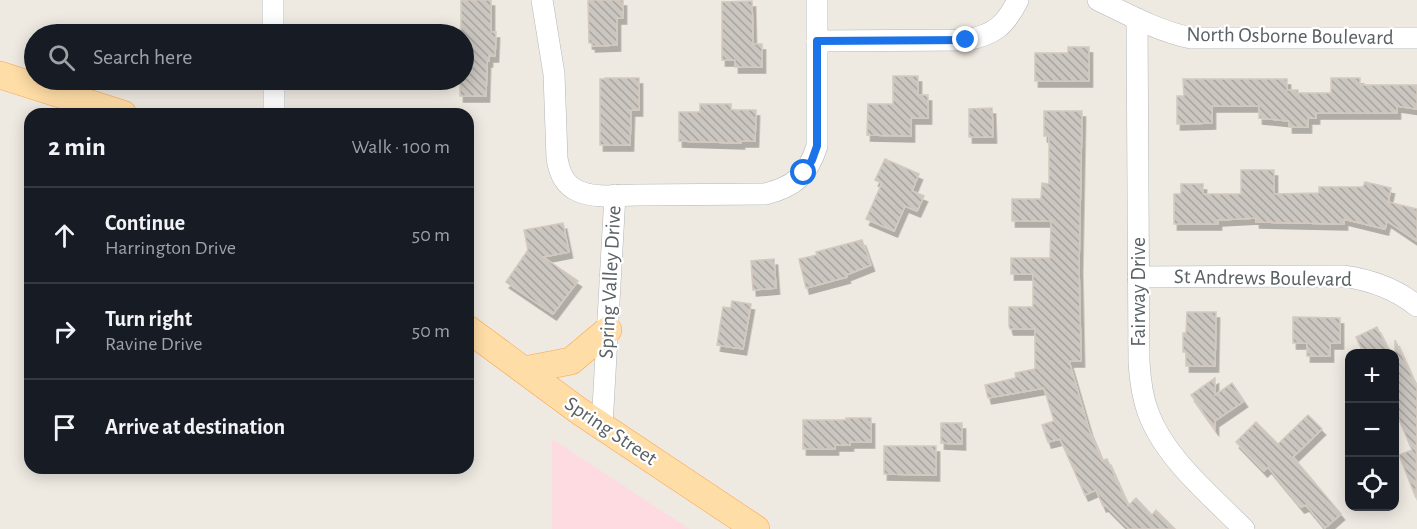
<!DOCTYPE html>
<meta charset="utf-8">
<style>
:root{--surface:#171b24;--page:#20242c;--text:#f1f3f6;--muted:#9ea1a6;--line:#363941}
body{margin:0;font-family:"Alegreya Sans",sans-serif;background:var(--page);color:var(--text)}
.controls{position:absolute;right:18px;bottom:18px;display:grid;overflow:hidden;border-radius:12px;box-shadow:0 3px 15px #0003}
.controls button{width:54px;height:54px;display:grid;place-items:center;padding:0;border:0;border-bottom:2px solid var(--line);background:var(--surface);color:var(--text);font:30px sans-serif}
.stop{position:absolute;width:18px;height:18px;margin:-14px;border:4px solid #1a73e8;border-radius:50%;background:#fff}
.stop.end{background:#1a73e8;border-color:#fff;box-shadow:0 2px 6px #0008}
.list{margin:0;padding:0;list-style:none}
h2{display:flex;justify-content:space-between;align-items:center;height:78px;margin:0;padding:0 24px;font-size:26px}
h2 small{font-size:20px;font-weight:400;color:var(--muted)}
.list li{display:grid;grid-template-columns:39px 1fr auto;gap:18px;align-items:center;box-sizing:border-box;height:96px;padding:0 24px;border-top:2px solid var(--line)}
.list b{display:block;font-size:22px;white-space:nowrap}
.list p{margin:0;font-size:20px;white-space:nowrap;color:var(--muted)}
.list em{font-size:20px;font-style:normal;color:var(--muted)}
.icon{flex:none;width:33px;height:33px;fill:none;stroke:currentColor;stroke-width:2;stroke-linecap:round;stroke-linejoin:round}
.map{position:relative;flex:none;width:1417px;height:529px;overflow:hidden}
.search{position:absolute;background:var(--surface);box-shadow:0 3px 15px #0003;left:24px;top:24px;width:450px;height:66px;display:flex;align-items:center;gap:15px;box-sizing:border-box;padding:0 21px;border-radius:33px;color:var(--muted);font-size:22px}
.panel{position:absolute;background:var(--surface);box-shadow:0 3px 15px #0003;left:24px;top:108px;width:450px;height:366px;border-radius:18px}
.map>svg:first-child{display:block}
.medical{fill:#fddbe0}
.building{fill:url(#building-back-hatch);stroke:#d4c9bf;stroke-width:1.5;filter:url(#shadow)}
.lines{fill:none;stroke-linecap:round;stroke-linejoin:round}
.minor-casing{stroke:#b2b7ba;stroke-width:22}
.major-casing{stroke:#fea44b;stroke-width:28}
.minor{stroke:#fff;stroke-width:21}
.major{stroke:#ffdda6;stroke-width:27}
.route{stroke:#1a73e8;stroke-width:8}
.labels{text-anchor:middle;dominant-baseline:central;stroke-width:4.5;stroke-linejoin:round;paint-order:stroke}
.street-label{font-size:21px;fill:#5a6164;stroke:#fff}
</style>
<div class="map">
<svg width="1417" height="529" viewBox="0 0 1417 529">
<defs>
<pattern id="building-back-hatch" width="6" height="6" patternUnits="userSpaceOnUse" patternTransform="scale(1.5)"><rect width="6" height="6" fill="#cbc6c0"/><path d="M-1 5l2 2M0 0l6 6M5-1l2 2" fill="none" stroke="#a8a4a0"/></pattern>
<filter id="shadow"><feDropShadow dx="3.5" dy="6" stdDeviation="0" flood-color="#0004"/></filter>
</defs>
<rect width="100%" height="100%" fill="#eee9e1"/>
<path class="medical" d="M552,439l130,85 7,5h-137z"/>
<g class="building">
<path d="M461,0h30v32h5l-1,24h-6v5h-2l-1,35h-26v-16h4v-46h-3z"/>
<path d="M588,0h35v18h-6v27l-25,1v-3h-3z"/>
<path d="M752,1l1,43h9v23h-27v-7h-13v-58z"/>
<path d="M1068,47h21v34h-54v-28h33z"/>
<path d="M893,76h25v19h10v23h-17v18l-44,-1 1,-31h25z"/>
<path d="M605,78h34v32h-8l-1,35h-30v-66h5z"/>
<path d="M1331,78h29v7h57v24l-20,-3v7h-81v5h-8v9h-19v-6l-30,-3v-12h-47v17l-35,1v-28h7l-1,-17h104v11h11v3h33z"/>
<path d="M700,104h31v6h25l-1,31h-14v2l-62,-2v-29h21z"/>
<path d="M992,108l1,29h-24v-28z"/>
<path d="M1044,111h38l-3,156 2,94h-12l20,69 13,31 5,-2 21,47 8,-8 16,17 4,-5 19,19h-46l-24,-24 -2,1 -7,-16 -11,5 -25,-56 -12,3 -6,-17 12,-4 -10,-33 -56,10 -3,-13 31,-7 -1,-5 20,-4v-40h-25l-1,-3v-19h24v-33h-22v-16h39l1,-37h-39v-22h29l1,-16 7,1v-48h-5z"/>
<path d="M885,159l34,15 -7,17 12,5 -7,15 -12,-5 -11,25 -28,-12 16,-36 -7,-3z"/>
<path d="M1241,170h33v24l45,-1v-6h44l2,-5 26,6 -3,14 29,7v32l-30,-20 -2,8 -41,-10v5l-88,-2v-4l-38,2v4h-44v-30h7v-10h22v10h38z"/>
<path d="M563,223l6,29 -26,5 35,24 -25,33 -47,-32 22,-32 -4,-20z"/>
<path d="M862,240l9,25 -25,10 1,2 -41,11 -7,-29 18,-4 -1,-3z"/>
<path d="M774,259l2,29 -23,2 -2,-29z"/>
<path d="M732,301l19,3 -8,45 -26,-4 6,-38 8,1z"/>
<path d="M1187,312h29l-1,54h-29v-14h-3v-19h3z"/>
<path d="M1293,317l47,1v25h-10v13h-23v-13h-14z"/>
<path d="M1377,327l13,27h-26l-8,-17z"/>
<path d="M1395,340l22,48 -1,110 -17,-43 13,-5 -17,-40z"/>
<path d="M1215,378v17l17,-12 12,18 -29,20v8l-24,-34z"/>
<path d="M1308,415l14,14 -29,28 48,57 -16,14 -19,-23 -5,2 -33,-40 -4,4 -28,-29 20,-20 22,22z"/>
<path d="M846,418h25v24h-21v3h-15v4h-32v-29h43z"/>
<path d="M941,423h21v21l-21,-1z"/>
<path d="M884,446h52v29l-52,-1z"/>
</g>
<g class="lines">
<defs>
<g id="minor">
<path d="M273,0v34"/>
<path d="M542,0l12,74 3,84c2,14 7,27 21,33 18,8 42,4 60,4 43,0 85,-1 127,-1 29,-7 43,-19 52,-48v-146"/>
<path d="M1098,0c31,15 60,31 93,38h226"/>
<path d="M1137,19l2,343c1,17 3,34 9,50 16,45 62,83 96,117"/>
<path d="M817,41l149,-1c28,-5 39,-14 52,-40"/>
<path d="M274,80v34"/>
<path d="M1138,277l205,-1c28,4 52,12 74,30"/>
<path d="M602,426l13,-231"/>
</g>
<g id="major">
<path d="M0,75l123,39"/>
<path d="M468,329l111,82 177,118"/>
<path d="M524,370l47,-9 37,-31"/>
</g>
</defs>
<use href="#minor" class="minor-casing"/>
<use href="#major" class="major-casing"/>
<use href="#minor" class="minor"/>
<use href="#major" class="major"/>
</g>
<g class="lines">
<path class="route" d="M804,173l8,-13 5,-14v-105l149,-1"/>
</g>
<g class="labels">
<g class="street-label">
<text transform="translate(1290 36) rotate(1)">North Osborne Boulevard</text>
<text transform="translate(1263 278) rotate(1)">St Andrews Boulevard</text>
<text transform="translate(610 282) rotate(-87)">Spring Valley Drive</text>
<text transform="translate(1138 292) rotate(-90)">Fairway Drive</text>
<text transform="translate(611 431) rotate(34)">Spring Street</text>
</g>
</g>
</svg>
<div class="controls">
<button>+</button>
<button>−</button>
<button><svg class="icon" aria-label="locate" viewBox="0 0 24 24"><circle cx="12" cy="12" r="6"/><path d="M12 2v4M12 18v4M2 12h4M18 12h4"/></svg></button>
</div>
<div class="stop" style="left:804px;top:173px"></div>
<div class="stop end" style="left:966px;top:40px"></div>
<div class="search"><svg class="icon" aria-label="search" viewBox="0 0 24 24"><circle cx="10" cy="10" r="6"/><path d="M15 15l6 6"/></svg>Search here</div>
<section class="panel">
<h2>2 min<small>Walk · 100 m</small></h2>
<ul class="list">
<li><svg class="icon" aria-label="ahead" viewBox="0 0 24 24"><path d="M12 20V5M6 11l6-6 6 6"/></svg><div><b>Continue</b><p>Harrington Drive</p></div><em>50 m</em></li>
<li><svg class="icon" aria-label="right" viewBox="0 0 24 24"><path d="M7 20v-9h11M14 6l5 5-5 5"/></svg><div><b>Turn right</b><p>Ravine Drive</p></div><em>50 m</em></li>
<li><svg class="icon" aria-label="arrive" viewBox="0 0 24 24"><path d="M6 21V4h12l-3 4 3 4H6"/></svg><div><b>Arrive at destination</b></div></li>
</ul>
</section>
</div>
